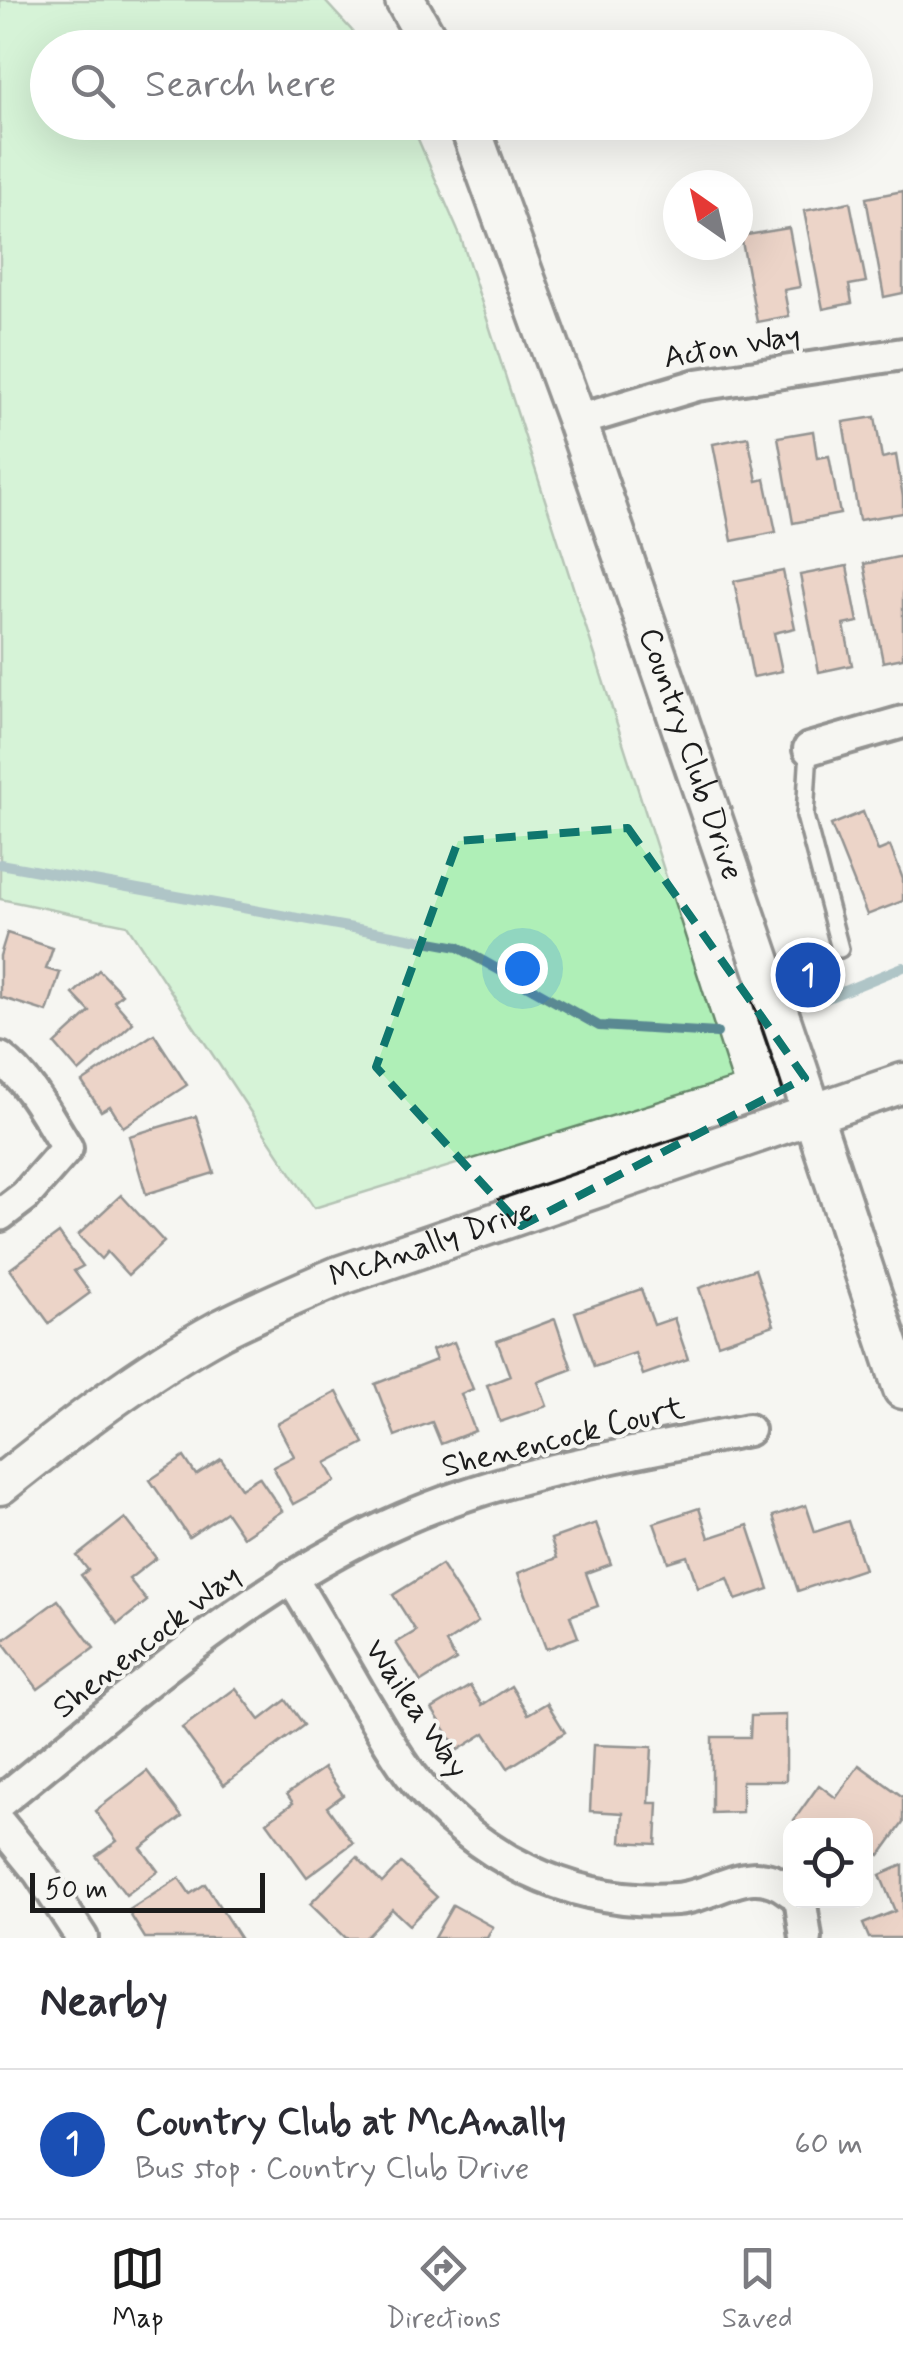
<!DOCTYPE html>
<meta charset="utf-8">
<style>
:root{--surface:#fff;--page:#f2f2f3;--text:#2b2b33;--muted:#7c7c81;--line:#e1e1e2;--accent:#1c1c1c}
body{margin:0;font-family:Mynerve,sans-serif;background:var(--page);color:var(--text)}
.controls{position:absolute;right:30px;bottom:30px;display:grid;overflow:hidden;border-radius:20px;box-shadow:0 10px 40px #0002}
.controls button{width:90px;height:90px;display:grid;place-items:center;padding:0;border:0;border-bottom:2px solid var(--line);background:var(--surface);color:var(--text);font:50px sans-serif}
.compass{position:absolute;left:663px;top:170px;width:90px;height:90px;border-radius:50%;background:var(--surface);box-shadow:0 10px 40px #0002;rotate:326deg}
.scale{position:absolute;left:30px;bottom:25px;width:235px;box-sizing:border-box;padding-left:10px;border:5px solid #1c1c1c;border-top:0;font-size:28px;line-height:35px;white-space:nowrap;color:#1c1c1c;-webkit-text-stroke:8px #f6f6f2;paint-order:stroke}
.you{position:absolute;left:522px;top:968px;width:35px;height:35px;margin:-25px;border:8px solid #fff;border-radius:50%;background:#1a73e8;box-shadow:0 0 0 15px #1a73e833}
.badge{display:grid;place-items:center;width:65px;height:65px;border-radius:50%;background:var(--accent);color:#fff;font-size:32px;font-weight:700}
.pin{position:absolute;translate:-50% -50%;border:5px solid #fff;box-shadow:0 2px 10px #0006}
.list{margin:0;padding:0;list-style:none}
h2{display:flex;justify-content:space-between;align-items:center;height:130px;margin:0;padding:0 40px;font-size:42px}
h2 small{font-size:32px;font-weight:400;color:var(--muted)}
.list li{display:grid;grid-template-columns:65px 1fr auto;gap:30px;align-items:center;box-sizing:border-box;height:150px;padding:0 40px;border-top:2px solid var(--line)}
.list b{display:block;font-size:38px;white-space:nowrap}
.list p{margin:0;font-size:32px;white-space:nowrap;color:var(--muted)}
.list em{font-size:32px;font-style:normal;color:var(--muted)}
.icon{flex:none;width:55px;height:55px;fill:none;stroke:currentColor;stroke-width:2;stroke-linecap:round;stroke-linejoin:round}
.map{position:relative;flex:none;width:903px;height:1938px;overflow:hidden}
.search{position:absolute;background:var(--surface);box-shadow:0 10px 40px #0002;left:30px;right:30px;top:30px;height:110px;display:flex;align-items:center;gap:25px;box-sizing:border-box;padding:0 35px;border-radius:55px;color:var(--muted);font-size:38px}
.sheet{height:280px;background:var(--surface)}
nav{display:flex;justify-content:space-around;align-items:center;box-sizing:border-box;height:140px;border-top:2px solid var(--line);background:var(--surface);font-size:28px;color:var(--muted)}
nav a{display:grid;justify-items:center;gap:5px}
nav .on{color:var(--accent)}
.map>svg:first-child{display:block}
.green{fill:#afefb7;stroke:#66866a;stroke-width:2.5}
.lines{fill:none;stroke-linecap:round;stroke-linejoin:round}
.stream{stroke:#5a8992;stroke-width:10}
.building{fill:#e0aa95;stroke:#1c1c1c;stroke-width:2.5}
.service-casing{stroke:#1c1c1c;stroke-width:22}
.minor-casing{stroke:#1c1c1c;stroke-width:38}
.tertiary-casing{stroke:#1c1c1c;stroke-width:45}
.service{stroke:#f6f6f2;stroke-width:15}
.minor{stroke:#f6f6f2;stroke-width:30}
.tertiary{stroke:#f6f6f2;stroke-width:38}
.marked{fill:none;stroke:#0f766e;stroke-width:8;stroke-dasharray:20 12;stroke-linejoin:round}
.labels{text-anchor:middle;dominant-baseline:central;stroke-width:8;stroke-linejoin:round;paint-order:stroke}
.street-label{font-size:32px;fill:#1c1c1c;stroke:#f6f6f2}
</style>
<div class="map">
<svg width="903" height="1938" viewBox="0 0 903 1938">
<rect width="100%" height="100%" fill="#f6f6f2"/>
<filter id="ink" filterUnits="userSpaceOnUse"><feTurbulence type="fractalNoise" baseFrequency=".01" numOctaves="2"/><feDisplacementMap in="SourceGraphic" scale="20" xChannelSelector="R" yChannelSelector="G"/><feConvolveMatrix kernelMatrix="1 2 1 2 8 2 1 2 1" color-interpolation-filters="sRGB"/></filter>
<g filter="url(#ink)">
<path class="green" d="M0,0h324l43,47 -319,1v74l363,1 50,115 270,841 -417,129 -187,-283 -127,-26z"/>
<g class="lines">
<g class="stream">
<path d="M0,864l458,83 141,79 118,7"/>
<path d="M825,999l78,-32"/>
</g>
</g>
<g class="building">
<path d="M903,191v102l-19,4 -18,-99z"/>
<path d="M850,202l16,80 -17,3 3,18 -29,6 -19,-98z"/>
<path d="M789,228l11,59 -16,3 5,26 -32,6 -16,-86z"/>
<path d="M875,417l7,41 14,-3 7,42v16l-44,7 -16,-98z"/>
<path d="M813,431l4,27 12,-2 11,58 -47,9 -15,-86z"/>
<path d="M748,437l9,44 8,-2 11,53 -44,9 -19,-97z"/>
<path d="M903,556v102l-20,4 -19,-98z"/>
<path d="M847,566l11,56 -14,3 8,40 -33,7 -19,-97z"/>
<path d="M783,571l12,57 -21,5 8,38 -29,6 -19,-96z"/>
<path d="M863,812l15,39 12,-5 13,33v22l-36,14 -36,-90z"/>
<path d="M7,933l46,15 -7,21 14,4 -13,39 -47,-15v-41z"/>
<path d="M99,970l23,24 -8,7 19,22 -54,49 -24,-28 35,-32 -17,-18z"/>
<path d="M154,1034l33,51 -64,42 -13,-21 -9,5 -19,-29z"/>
<path d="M196,1116l18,57 -68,21 -17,-58z"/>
<path d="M121,1195l43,47 -36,33 -21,-23 -6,7 -23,-24z"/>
<path d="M59,1233l24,33 -9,5 16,22 -41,30 -39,-54z"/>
<path d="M755,1269l19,56 -56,19 -19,-56z"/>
<path d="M641,1289l13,36 20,-7 14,41 -45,16 -8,-22 -41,14 -19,-55z"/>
<path d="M555,1319l17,50 -34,13 9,24 -47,16 -13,-37 23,-9 -13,-35z"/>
<path d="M454,1342l19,47 -12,5 14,37 -34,13 -9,-22 -37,14 -20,-52 61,-24 -4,-10z"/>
<path d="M337,1392l27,51 -38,20 10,18 -43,23 -20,-37 21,-11 -17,-32z"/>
<path d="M184,1457l12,18 25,-16 20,29 18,-11 23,34 -39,26 -17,-25 -37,25 -39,-57z"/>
<path d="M806,1505l9,27 33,-11 16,48 -66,22 -25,-75z"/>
<path d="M699,1508l10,30 39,-13 21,64 -33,11 -8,-22 -30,10 -11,-32 -19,6 -14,-39z"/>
<path d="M125,1518l31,40 -27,21 18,22 -29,23 -37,-49 7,-5 -11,-14z"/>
<path d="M596,1523l15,41 -25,9 12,33 -28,10 8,21 -32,12 -28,-76 39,-15 -6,-19z"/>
<path d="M441,1565l37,57 -32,21 10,17 -35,22 -25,-39 20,-12 -23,-36z"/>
<path d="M58,1600l36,48 -56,41 -36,-48z"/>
<path d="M470,1686l12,19 29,-19 17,28 19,-11 18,29 -57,36 -23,-35 -27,17 -26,-41z"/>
<path d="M236,1688l24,32 26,-20 18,25 -80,60 -42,-57z"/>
<path d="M786,1715v66h-44v31l-30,1v-76h38l1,-21z"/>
<path d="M593,1745l59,2 -3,56h9l-2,41 -35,-2 2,-29 -33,-2z"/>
<path d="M859,1765l44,32v26l-23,32 -14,-10v-19h-65l-7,-6 25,-35 17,13z"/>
<path d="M324,1768l19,27 -16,12 26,36 -46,34 -40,-55 26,-19 -6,-9z"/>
<path d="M147,1771l35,46 -41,31 17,23 -32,24 -30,-39 21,-15 -22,-30z"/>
<path d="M357,1857l25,26 19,-20 36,34 -28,28 -17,-16 -28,29h-19l-35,-34z"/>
<path d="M903,1865v73h-34l-6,-14 32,-13 -15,-36z"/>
<path d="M179,1878l11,16 15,-10 35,54h-95l-17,-27z"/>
<path d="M453,1905l40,22 -6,11h-53z"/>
</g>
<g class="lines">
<defs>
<path id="service" d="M809,749l-4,67 35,133"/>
<g id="minor">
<path d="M577,421l120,-36 206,-31"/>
<path d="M809,749l94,-27"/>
<path d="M0,1058c30,23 47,58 67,90l-42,48 -25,19"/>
<path d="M291,1577c24,40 47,79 70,119 16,26 31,54 49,78 64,83 161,132 266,125 42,-3 74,-40 114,-8"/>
<path d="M0,1802c128,-103 251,-217 403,-283 109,-48 229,-65 345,-89"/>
<path d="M0,1824l39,48 43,66"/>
<path d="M799,1900l2,4 5,34"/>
</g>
<g id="tertiary">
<path d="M405,0l27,48"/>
<path id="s1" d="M468,122l109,299 221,649 105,319"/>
<path id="s2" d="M0,1485c70,-56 141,-112 220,-155 39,-20 79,-37 119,-54l564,-193"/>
</g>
</defs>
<use href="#service" class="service-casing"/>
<use href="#minor" class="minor-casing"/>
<use href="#tertiary" class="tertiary-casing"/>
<use href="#service" class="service"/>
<use href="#minor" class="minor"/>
<use href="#tertiary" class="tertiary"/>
</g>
</g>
<path d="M0 0H903V1938H0ZM628,828l177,250 -284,148 -145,-159 82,-226z" fill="#f6f6f2" fill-opacity=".55" fill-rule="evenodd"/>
<path class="marked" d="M628,828l177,250 -284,148 -145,-159 82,-226z"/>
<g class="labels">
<g class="street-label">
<text transform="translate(732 347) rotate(-10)">Acton Way</text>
<text stroke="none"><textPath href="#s1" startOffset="670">Country Club Drive</textPath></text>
<text stroke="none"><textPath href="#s2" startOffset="498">McAnally Drive</textPath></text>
<text transform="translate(563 1438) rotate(-14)">Shenencock Court</text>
<text transform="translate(147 1642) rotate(-38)">Shenencock Way</text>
<text transform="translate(416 1709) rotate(56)">Wailea Way</text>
</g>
</g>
</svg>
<div class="controls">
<button><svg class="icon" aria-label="locate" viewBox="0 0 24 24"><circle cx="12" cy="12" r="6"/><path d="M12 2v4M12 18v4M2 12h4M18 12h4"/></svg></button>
</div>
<svg class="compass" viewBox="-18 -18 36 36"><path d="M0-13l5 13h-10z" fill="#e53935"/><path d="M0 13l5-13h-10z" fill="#7c7c81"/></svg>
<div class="scale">50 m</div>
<div class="you"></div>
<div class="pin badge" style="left:808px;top:975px;background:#1a4fb4">1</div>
<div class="search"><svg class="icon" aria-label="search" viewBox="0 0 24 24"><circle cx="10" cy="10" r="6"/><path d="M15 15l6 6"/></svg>Search here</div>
</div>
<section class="sheet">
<h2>Nearby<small></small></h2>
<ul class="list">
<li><span class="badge" style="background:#1a4fb4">1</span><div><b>Country Club at McAnally</b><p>Bus stop · Country Club Drive</p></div><em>60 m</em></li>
</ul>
</section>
<nav>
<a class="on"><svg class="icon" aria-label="map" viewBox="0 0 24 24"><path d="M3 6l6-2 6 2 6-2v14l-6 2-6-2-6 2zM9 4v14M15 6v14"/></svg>Map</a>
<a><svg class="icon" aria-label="directions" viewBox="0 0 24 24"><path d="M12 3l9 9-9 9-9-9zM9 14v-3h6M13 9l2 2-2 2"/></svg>Directions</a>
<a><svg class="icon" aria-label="saved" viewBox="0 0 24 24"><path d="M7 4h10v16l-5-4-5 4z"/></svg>Saved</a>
</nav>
